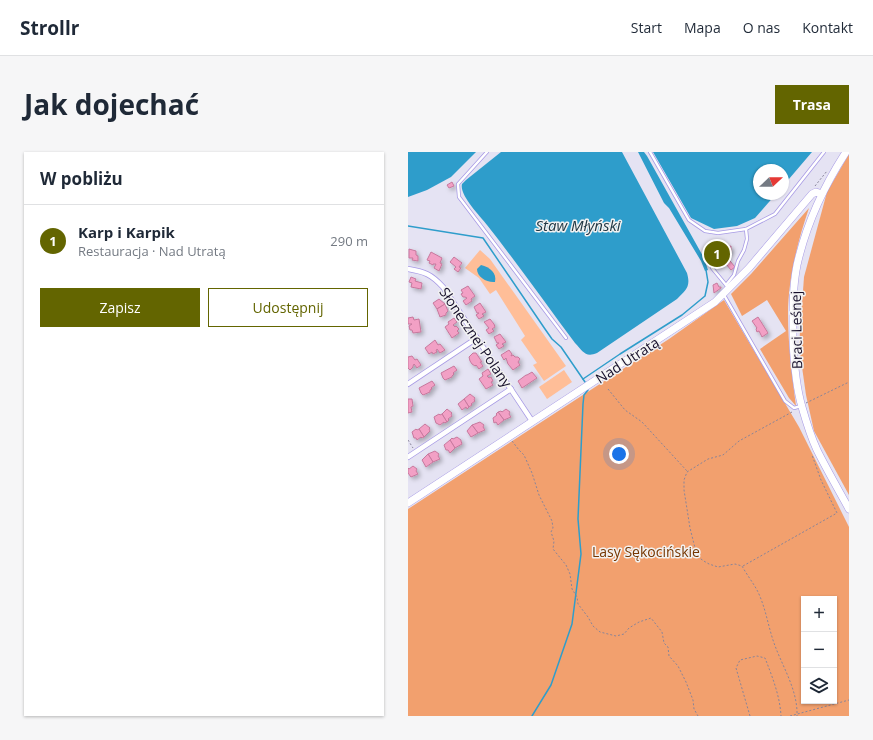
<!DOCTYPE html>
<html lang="pl">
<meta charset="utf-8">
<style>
:root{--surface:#fff;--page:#f6f6f7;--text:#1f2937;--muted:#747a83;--line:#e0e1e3;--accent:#636500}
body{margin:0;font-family:"Open Sans",sans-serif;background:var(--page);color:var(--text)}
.controls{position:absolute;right:12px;bottom:12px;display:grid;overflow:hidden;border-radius:0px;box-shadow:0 1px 3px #0004}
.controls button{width:36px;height:36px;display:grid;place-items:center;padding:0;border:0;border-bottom:1px solid var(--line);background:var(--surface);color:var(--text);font:20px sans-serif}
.compass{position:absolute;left:345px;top:12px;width:36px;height:36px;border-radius:50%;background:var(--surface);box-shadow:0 1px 3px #0004;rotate:68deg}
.you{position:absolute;left:211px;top:302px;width:14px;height:14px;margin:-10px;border:3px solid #fff;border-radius:50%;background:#1a73e8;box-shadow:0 0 0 6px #1a73e833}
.badge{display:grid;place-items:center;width:26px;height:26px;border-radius:50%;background:var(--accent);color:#fff;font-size:13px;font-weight:700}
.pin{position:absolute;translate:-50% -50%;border:2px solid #fff;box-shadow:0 1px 4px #0006}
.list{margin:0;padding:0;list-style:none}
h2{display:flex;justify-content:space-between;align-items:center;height:52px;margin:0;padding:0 16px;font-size:17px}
h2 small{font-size:13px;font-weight:400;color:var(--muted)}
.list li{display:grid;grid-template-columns:26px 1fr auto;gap:12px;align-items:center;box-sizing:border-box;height:72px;padding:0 16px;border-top:1px solid var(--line)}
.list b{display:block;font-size:15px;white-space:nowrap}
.list p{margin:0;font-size:13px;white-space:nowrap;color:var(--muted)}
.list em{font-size:13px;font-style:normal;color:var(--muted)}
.actions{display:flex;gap:8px;padding:12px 16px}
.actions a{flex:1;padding:9px 0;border:1px solid var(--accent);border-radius:0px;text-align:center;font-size:14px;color:var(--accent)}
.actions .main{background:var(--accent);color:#fff}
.icon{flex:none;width:22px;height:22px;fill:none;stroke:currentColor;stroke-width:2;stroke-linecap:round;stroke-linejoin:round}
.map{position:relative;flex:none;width:441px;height:564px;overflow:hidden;border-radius:0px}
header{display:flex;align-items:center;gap:24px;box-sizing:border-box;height:56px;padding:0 20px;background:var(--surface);border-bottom:1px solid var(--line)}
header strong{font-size:19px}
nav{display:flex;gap:22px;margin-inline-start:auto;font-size:14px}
.intro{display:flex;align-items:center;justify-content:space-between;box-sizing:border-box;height:96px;padding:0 24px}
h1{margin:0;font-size:28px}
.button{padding:10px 18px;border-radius:0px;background:var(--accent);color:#fff;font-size:14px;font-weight:700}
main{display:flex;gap:24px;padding:0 24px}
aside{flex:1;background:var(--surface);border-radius:0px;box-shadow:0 1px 3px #0004}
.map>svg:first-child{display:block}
.green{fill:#ffbe98}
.forest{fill:#f2a06e;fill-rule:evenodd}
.water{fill:#2e9dcb}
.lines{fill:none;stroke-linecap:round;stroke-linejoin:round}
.stream{stroke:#2e9dcb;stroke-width:1.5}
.building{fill:#f2a0c5;stroke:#c7789d;filter:url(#shadow)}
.lane-casing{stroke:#a79ae5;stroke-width:4}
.street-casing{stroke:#a79ae5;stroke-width:6}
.secondary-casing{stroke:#a79ae5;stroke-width:8}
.path{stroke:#888499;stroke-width:1;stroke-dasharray:2 2;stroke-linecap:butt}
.lane{stroke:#fff;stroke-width:2.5}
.street{stroke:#fff;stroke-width:4.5}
.secondary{stroke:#fff;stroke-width:7}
.labels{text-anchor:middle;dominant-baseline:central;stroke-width:3;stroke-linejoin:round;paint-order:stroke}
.street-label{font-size:14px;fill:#150e2a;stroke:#f2f2f2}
.park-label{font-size:14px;fill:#763601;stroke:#f2f2f2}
.water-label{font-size:15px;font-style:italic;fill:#213844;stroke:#f2f2f2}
</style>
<header>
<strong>Strollr</strong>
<nav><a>Start</a><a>Mapa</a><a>O nas</a><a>Kontakt</a></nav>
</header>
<div class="intro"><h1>Jak dojechać</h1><a class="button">Trasa</a></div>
<main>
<aside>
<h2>W pobliżu<small></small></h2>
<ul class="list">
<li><span class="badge">1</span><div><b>Karp i Karpik</b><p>Restauracja · Nad Utratą</p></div><em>290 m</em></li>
</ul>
<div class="actions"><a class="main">Zapisz</a><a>Udostępnij</a></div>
</aside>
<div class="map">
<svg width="441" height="564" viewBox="0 0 441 564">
<defs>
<filter id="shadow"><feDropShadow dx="2.5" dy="2.5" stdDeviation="2" flood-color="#0004"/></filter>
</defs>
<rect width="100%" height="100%" fill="#e5e3f3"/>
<g class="green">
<path d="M72,98l10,9 76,107 -22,15 -11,-16 4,-2 -16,-23 4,-4 -29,-46 -6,4 -11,-16 -14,-10z"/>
<path d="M156,218l8,12 -25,17 -8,-12z"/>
</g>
<g class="forest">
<path d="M441,2v341l-35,-64 -8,-36 -7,-49 5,-69 23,-85z"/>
<path d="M401,56c-11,32 -21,71 -21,106 0,31 4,61 8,92l-7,-8 -29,-49 26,-18 -19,-31 -25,16 -11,-22 20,-20z"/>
<path d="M316,148l75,127 50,100v189h-441v-207l261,-170zM396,447h30v102h-30z"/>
</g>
<g class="water">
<path d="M0,0h68l-25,25 -24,13 -19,7z"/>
<path d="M93,0h121l65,121c4,14 -1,17 -10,26l-80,54c-12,5 -14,-2 -22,-10 -29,-39 -58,-80 -88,-118 -7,-9 -28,-30 -25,-41l4,-4z"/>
<path d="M230,0h6l3,4 57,102 4,12 -3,1 -4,-10 -32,-53 -5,-5z"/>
<path d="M245,0h159l-29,34v-16h-24v24h17l-21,24 -18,8 -23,3 -23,-11z"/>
<path d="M73,113c9,2 16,8 14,17 -8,1 -18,-5 -18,-13z"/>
</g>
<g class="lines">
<g class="stream">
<path d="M0,74l75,12 62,91 7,10 9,8 24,35"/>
<path d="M175,227l37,-25 62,-39 23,-19 3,-14 -2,-12"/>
<path d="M124,564l19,-31 21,-61 9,-70 -3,-35 5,-115 1,-9 4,-5"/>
</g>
</g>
<g class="building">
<path d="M44,30l2,4 -5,2 -2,-3z"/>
<path d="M323,94v6l-6,1 -1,3 -5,1v3l-6,1 -3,-6 -1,-6z"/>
<path d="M1,97l7,2v4l2,1v5l-6,-1 1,-2h-4z"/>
<path d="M23,100l11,6 -2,5 2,1 -3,7 -5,-3 2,-4h-3v1l-4,-2 1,-2 -3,-1z"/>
<path d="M46,105l8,6 -3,4 2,1 -3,4 -4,-3 2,-2 -6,-5z"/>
<path d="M322,109l5,6 -4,3 -5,-6z"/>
<path d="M3,125l5,2 -1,2 7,2 -1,6 -10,-2 1,-4 -3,-1z"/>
<path d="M309,131l2,4h2v1l-7,5 -1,-8z"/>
<path d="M60,134l7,10 -4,3 1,2 -6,4 -3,-4 4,-3 -2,-1h-2l-2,-3 2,-1 -2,-3z"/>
<path d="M31,147l6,5 -8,5 -4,-6z"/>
<path d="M72,151l6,9 -4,2 2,2 -5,3 -3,-4 3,-2h-2l-3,-6z"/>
<path d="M37,152l3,7 -2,2v2l-6,2 -3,-8z"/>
<path d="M5,165l1,3 5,-1 2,13 -8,1 -1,-3h-2l-1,-4 3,-2h-4v-6z"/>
<path d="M350,165l10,16 -6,4 -3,-6 -2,1 -1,-3 1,-1 -5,-7z"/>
<path d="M46,166l3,4 -4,3 2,2 1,-1 3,3 -2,2 2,2 -7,5 -7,-11 4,-3 -1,-2z"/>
<path d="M82,167l4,5 1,3 -3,2 2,2 -5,3 -3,-4 3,-2 -5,-6z"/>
<path d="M92,182l6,8 -4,2 2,2 -5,3 -3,-4 3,-2h-2l-3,-6z"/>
<path d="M27,188l3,5 2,-1 5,6 -5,3 -3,-4 -1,2 1,1 -4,2 -1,-2 -3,2 -4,-6z"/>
<path d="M101,198l3,4 -1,2 2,-1 2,2h3l2,2 -2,3 2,3 -7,5 -5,-6 -2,-6 -2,2 -3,-5z"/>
<path d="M65,201h3l6,9h-2l3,4 -4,3 -3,-4 -1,1 -3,-2 -2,-3 -1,-4z"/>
<path d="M4,204l3,4 2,-1 4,6 -4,3 -3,-4 -1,2v1l-3,3 -2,-2v-11z"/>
<path d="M46,214l3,4 -4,3 1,1 -2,2v1l-7,3 -2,-2 -2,-5z"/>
<path d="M80,217l3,5 -4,2 2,2 2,-1 2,4 -2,1 2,3 -7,4 -7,-10 4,-3 -1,-3z"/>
<path d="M124,220l5,6 -15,10 -4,-7 8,-6h1z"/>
<path d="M24,229l3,4 -4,3 1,1 -2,1v2l-7,3 -2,-2 -2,-5z"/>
<path d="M62,242l5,4 -1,2 1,1 -4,3 1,1 -3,2 -5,-8z"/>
<path d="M0,247h4l1,7 -2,1 1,5 -4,1z"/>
<path d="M56,247l5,8 -2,2 -1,-2 -4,3 -4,-6z"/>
<path d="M39,257l5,4 -1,1 1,2 -4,3 1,1 -2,2 -5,-8z"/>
<path d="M98,257l4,3 -1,2 2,3 -7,3 -6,-8 3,-1 1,1z"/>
<path d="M90,260l6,8 -6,5 -2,-3 -2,1 -1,-5 4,-3 -1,-1z"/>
<path d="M31,262l1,1 2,-1 5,8 -3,1v-1l-4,3 -4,-2 -2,-6z"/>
<path d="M72,270l4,3 -1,2 2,3 -7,3 -6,-8z"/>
<path d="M17,272l5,4 -1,1 1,2 -6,6 -5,-8z"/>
<path d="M64,273l6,8 -7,4 -4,-6z"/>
<path d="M8,277l1,1 2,-1 5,8 -2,1 -1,-1 -4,3 -1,-2h-2l-2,-6z"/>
<path d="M49,285l4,3v1l1,3 -7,4 -5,-8 2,-2 1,1z"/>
<path d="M42,288l5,8 -5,5 -2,-3h-2l-2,-5z"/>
<path d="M27,299l4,3 -1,2 2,3 -7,3 -5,-8z"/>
<path d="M20,302l5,8 -7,5 -4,-7z"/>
<path d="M5,314l4,3 -1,2 2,3 -7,3 -3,-4v-5l1,1z"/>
</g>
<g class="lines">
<defs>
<g id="lane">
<path d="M79,0l-29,32 1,13 107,141"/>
<path d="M242,0l39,68 16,11 13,2 28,-4 29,-15 49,-62"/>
<path d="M304,116l14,17"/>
<path d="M318,133l8,-10 4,-14 6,-11 3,-11 -1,-10"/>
<path d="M316,143l61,106 9,7 7,-2"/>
</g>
<g id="street">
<path d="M0,117c17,3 23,5 35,18l89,134"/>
<path d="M0,232l69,-46"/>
<path d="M0,305l103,-68"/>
</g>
<g id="secondary">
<path d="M438,0c-22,34 -40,73 -49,113 -5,25 -4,51 -4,76 1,21 3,46 9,66 4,14 9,30 15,43 10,20 21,39 32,59"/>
<path d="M0,351l307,-201 34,-34 63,-74 4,-2 6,2"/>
</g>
</defs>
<use href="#lane" class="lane-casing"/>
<use href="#street" class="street-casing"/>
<use href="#secondary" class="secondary-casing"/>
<g class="path">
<path d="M407,34l12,-15"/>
<path d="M200,237l17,21 17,12 45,49"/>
<path d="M398,251l43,-21"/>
<path d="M384,260l-53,29 -16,14 -15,4 -21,13 -3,8v10l6,38 6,24 6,8 7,4 9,3 17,-3 7,2c5,9 12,18 16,26 8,17 10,34 16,51 8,23 24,47 23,73"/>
<path d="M0,288l5,8"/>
<path d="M104,289l7,9 5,5 8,18 7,22 13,26 1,7 -2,4 3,9 -1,8 13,16 4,9 2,15 5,8 1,7 10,13 5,9 7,6 16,4 8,-2 5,-6 10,-6 12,-4 11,14 2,11 4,4 1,9 9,10 8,16 7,18 1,9 4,7"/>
<path d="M335,414l94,-53 -16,-33 -9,-25"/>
<path d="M342,564l-14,-48 4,-8 17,-4 8,2c7,18 15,38 16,58"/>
<path d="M382,564l59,-16"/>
</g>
<use href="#lane" class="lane"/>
<use href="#street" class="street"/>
<use href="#secondary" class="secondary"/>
</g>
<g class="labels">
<g class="street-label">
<text transform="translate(388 178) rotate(-91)">Braci Leśnej</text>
<text transform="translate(68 185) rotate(56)">Słonecznej Polany</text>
<text transform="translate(219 208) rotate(-33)">Nad Utratą</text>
</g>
<g class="park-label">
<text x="238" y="399">Lasy Sękocińskie</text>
</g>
<g class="water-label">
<text x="170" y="73">Staw Młyński</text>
</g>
</g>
</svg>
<div class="controls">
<button>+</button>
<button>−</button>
<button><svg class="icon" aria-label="layers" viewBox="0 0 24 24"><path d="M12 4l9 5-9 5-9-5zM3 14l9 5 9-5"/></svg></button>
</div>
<svg class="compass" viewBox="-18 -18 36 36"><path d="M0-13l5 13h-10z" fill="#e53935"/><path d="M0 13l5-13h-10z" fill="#747a83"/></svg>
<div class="you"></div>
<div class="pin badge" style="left:309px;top:102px">1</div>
</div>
</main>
